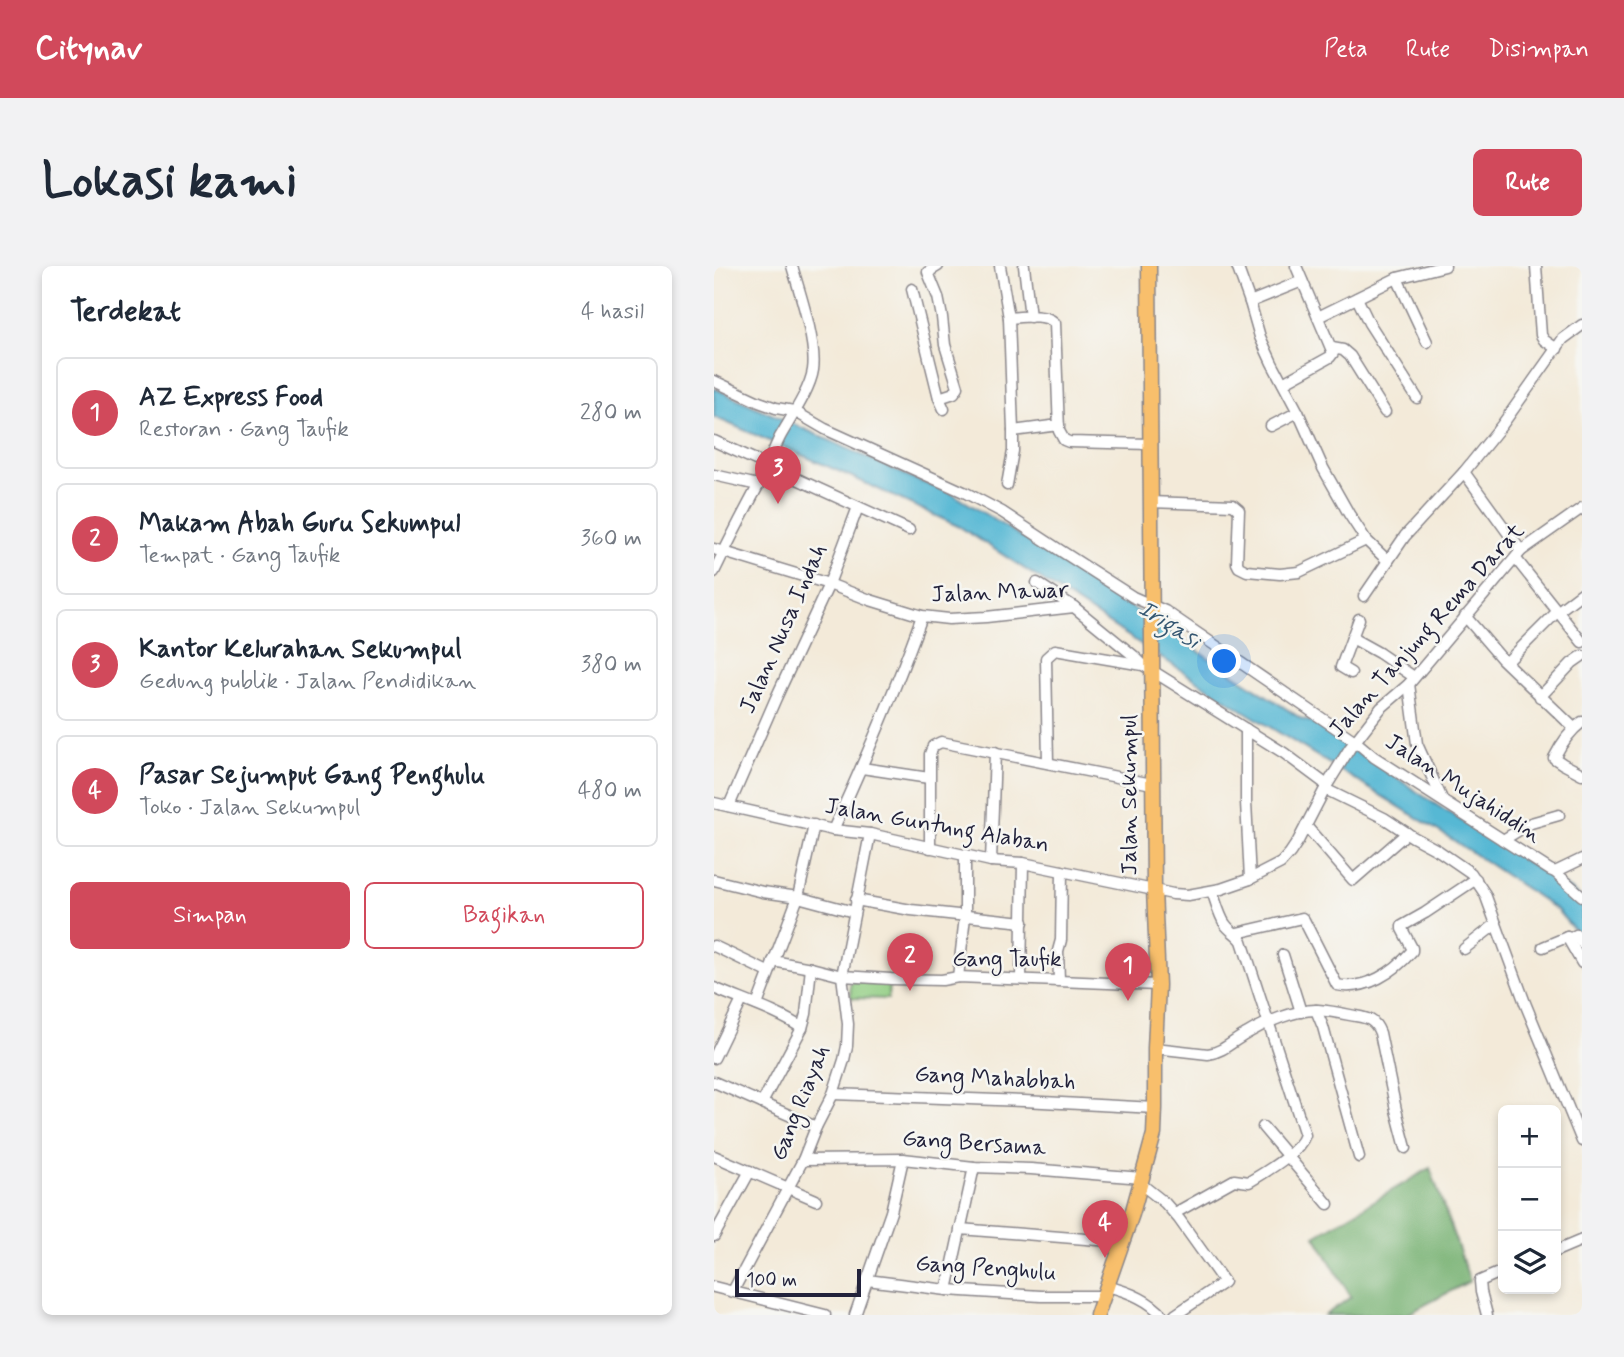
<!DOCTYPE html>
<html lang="id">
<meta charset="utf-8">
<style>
:root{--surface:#fff;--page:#f2f2f3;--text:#1f2937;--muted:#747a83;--line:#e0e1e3;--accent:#d1495b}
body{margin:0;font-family:Mynerve,sans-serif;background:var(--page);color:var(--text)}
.controls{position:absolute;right:21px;bottom:21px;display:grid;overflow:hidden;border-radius:10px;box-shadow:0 4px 10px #0003}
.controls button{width:63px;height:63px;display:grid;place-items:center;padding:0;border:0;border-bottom:2px solid var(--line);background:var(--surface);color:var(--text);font:35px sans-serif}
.scale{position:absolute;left:21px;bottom:18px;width:126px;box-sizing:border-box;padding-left:7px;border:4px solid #22223b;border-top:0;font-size:19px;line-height:24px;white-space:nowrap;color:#22223b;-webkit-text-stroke:5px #f6f6f2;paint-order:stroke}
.you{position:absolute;left:511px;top:396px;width:24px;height:24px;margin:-18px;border:5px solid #fff;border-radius:50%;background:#1a73e8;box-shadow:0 0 0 10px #1a73e833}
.badge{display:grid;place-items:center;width:46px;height:46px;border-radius:50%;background:var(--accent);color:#fff;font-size:23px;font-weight:700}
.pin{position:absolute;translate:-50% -58px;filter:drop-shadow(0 2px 4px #0008)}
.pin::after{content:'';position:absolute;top:37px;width:24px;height:21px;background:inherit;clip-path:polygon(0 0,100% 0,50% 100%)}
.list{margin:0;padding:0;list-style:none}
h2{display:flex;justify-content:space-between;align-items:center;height:91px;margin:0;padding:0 28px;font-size:30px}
h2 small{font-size:23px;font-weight:400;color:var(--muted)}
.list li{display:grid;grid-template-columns:46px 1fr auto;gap:21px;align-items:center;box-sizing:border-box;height:112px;margin:0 14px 14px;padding:0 14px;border:2px solid var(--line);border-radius:10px}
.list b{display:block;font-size:26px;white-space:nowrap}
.list p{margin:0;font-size:23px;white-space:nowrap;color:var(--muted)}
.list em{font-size:23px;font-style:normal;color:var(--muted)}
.actions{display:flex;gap:14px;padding:21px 28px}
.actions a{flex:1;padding:16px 0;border:2px solid var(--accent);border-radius:10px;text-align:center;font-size:24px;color:var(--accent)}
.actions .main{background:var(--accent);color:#fff}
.icon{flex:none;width:38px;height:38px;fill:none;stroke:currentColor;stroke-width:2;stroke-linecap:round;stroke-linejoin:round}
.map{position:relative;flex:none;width:868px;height:1049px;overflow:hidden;border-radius:10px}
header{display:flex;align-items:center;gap:42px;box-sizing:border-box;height:98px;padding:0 35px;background:var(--accent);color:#fff}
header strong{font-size:33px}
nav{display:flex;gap:38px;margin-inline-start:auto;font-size:24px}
.intro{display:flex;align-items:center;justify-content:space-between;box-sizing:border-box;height:168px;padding:0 42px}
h1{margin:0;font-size:49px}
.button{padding:18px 32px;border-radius:10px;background:var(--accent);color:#fff;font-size:24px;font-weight:700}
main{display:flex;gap:42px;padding:0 42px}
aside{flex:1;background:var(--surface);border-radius:10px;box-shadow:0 4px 10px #0003}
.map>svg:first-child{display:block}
.green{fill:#91cd82;stroke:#5a785e;stroke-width:2}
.forest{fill:#74b070;stroke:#4b6956;stroke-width:2}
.water{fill:#56b8d4;stroke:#3c6d88;stroke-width:2}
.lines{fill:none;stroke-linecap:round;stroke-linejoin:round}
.minor-casing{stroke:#8a868a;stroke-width:13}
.major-casing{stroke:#8a868a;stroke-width:17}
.minor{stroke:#fff;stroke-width:10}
.major{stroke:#f8bf6c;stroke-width:14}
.labels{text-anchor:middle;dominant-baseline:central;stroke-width:5;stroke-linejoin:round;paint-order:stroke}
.street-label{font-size:23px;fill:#22223b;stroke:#f6f6f2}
.water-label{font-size:24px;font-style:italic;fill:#345671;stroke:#f6f6f2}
</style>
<header>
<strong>Citynav</strong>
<nav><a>Peta</a><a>Rute</a><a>Disimpan</a></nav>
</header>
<div class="intro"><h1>Lokasi kami</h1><a class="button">Rute</a></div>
<main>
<aside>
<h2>Terdekat<small>4 hasil</small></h2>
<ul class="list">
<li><span class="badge">1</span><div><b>AZ Express Food</b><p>Restoran · Gang Taufik</p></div><em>280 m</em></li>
<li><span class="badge">2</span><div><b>Makam Abah Guru Sekumpul</b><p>Tempat · Gang Taufik</p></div><em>360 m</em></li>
<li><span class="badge">3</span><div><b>Kantor Kelurahan Sekumpul</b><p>Gedung publik · Jalan Pendidikan</p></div><em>380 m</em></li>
<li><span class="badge">4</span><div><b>Pasar Sejumput Gang Penghulu</b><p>Toko · Jalan Sekumpul</p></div><em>480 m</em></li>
</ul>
<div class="actions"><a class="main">Simpan</a><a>Bagikan</a></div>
</aside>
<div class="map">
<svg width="868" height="1049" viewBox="0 0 868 1049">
<rect width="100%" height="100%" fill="#f6f6f2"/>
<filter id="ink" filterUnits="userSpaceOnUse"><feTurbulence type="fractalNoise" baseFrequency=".0143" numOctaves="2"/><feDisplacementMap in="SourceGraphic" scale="14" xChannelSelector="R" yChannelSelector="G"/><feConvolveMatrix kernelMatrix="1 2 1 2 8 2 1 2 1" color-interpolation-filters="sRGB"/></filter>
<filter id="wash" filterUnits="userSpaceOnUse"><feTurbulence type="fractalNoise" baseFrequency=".00686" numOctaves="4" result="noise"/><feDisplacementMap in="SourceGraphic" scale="28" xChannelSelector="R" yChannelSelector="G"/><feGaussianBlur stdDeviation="1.57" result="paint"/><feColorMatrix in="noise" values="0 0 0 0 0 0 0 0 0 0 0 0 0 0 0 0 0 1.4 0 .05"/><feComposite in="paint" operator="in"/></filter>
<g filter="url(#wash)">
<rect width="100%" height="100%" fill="#f3ead9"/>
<path class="green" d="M140,715l35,1 -1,17 -37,-1 -1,-14z"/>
<path class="forest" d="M716,902l40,113 -64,34h-81l26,-18 -36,-61z"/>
<path class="water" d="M0,122l205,93 32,12 31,19 108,68 212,139 16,5 114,78 142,90 8,9v38l-25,-29 -26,-18 -78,-52 -209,-129 -284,-184 -110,-51 -136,-59z"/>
</g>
<g filter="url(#ink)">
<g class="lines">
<defs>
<g id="minor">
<path d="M224,0l-10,6 1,3 9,22 4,20 3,28 13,42 -4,6 -15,5"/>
<path d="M286,0l9,52 4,113v20l-6,34"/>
<path d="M310,0l6,51"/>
<path d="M523,0l13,36 10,35 12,26 26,49"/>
<path d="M822,0l5,69 3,5 13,9"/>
<path d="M683,12l30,64"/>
<path d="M198,23l27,109 5,11"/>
<path d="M643,32l12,25 48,75"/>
<path d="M536,36l52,-21"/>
<path d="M604,51l79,-39 48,-12"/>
<path d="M295,52c13,-1 36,-5 46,5l4,108 5,9 5,2 81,2"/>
<path d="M618,82l11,2 7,6 35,56"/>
<path d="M0,115l45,21 17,6 18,3 31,18 141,64 36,19 56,37 75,48 32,14 190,130 19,16 176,113 5,2 27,24"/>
<path d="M569,117l47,-26 3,-4 -37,-87"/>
<path d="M557,160l27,-14 25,56 26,46 17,26 22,21"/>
<path d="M299,165l46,-6"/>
<path d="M0,175l195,89"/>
<path d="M750,206l57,79"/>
<path d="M0,209l44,10"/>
<path d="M436,236l83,3 6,5 -2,53 2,4 8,4 33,3 19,-2 67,-32"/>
<path d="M0,283l115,35 41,16 52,16 27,3 37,-2 88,-10 60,49 9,9"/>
<path d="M802,293l66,83"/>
<path d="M0,306c14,-29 29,-58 44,-86 8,-16 14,-33 22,-49 10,-18 30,-47 33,-67 4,-26 -13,-77 -21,-104"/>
<path d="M323,317l37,24"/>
<path d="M650,330l41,-60 59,-64 38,-47 61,-86 19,-14"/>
<path d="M751,350l37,43 72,69"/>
<path d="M638,372l27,15 35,24"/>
<path d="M793,396l50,-50 25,-19"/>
<path d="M637,407l-10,-6 18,-48"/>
<path d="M695,418l8,60 25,55"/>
<path d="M826,431l32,-34 10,-7"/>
<path d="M868,456c-12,9 -21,22 -28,36l9,6 19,10"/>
<path d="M532,463v73l4,77"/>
<path d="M334,497l-2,-105 9,-8 88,15 141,88 43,32"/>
<path d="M148,502l67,10"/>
<path d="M611,523l59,29 29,19 26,14 32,22 14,21 40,109 57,138"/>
<path d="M0,537l119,27 37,4 121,27 32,2 150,31 15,1 33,-6 29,-10 31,-16 9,-10 8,-12 29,-56 23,-37 31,-40 28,-24 112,-133 61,-43"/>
<path d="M15,540l47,-108 53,-114 29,-77"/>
<path d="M592,560l47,54 54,-47"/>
<path d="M119,564c32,-70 63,-141 89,-214"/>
<path d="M789,574l28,-17 28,-8"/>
<path d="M216,582v-94l3,-8 8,-4 211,42"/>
<path d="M277,595l4,-109"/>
<path d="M841,606l27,-13"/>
<path d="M0,614l49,12 35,5 56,15"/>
<path d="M142,634l55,10 112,12"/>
<path d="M523,667l65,-15 2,2 33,65c29,6 57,-13 75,-34v-3l-10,-19v-3l23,-13 51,-34"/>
<path d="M853,671l15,26"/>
<path d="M0,680l54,26"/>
<path d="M829,681l24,-10 4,1 5,-3 6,8"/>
<path d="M750,683l32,-25"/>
<path d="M569,689l18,57"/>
<path d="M59,695l38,7 31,8 49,3 51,1 16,-3 200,8"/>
<path d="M244,711l7,-60v-62"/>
<path d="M307,713l2,-116"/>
<path d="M345,714l-1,-29 3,-11 1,-69"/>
<path d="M0,722c29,13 61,22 88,40l-40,75"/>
<path d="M43,739l41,-108 16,-72"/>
<path d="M602,744l7,17 36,130"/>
<path d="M88,762l4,-14 5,-46"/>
<path d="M441,782l53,6c15,-2 25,-13 38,-20 18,-11 50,-25 72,-24 11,1 22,3 32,5 15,3 24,2 30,18l16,77 10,38"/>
<path d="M0,792l28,-58"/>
<path d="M0,816l102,45"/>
<path d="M119,828l191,7 131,7"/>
<path d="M549,861l65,77"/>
<path d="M0,890l102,44"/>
<path d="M89,894l100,-1 71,8 57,2 111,9"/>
<path d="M427,918l24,19 14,16 45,63 -49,33"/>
<path d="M461,947l59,-33 15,2c16,-10 50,-29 56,-47l-63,-194c-5,-7 -12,-10 -17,-17 -6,-9 -9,-22 -13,-33"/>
<path d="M246,963l163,13"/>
<path d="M0,970l36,-65"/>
<path d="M842,985l26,-11"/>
<path d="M153,1014l80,10 94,6h62"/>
<path d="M392,1020c21,5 42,13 56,29"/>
<path d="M0,1021l111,28"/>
<path d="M233,1024l27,-123"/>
<path d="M19,1025l70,-131 13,-33 17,-33 11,-34 3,-14 1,-22 -6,-48 28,-142"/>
<path d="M141,1049l36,-103 12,-53"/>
<path d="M773,1049l-6,-23 -1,-11 23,-10"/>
</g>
<path id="major" d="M383,1049l35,-101 22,-80 1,-26v-60l3,-63 -4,-96 -5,-623"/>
</defs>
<use href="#minor" class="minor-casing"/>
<use href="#major" class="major-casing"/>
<use href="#minor" class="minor"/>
<use href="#major" class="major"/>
</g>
</g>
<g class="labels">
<g class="street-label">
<text transform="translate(286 327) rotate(-2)">Jalan Mawar</text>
<text transform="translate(70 363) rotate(-66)">Jalan Nusa Indah</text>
<text transform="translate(713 365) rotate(-48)">Jalan Tanjung Rema Darat</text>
<text transform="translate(749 523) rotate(33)">Jalan Mujahiddin</text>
<text transform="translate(416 529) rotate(-90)">Jalan Sekumpul</text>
<text transform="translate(223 560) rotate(10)">Jalan Guntung Alaban</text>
<text x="293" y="694">Gang Taufik</text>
<text transform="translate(281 813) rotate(3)">Gang Mahabbah</text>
<text transform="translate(87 837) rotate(-68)">Gang Riayah</text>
<text transform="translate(260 878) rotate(4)">Gang Bersama</text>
<text transform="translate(272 1003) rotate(4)">Gang Penghulu</text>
</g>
<g class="water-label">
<text transform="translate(455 359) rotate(33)">Irigasi</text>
</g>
</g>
</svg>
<div class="controls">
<button>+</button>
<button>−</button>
<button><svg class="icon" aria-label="layers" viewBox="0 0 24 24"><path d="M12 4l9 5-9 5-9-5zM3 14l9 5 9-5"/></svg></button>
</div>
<div class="scale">100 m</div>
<div class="you"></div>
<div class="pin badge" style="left:414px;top:735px">1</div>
<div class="pin badge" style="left:196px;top:725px">2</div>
<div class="pin badge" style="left:64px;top:238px">3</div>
<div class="pin badge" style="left:391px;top:992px">4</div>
</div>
</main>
